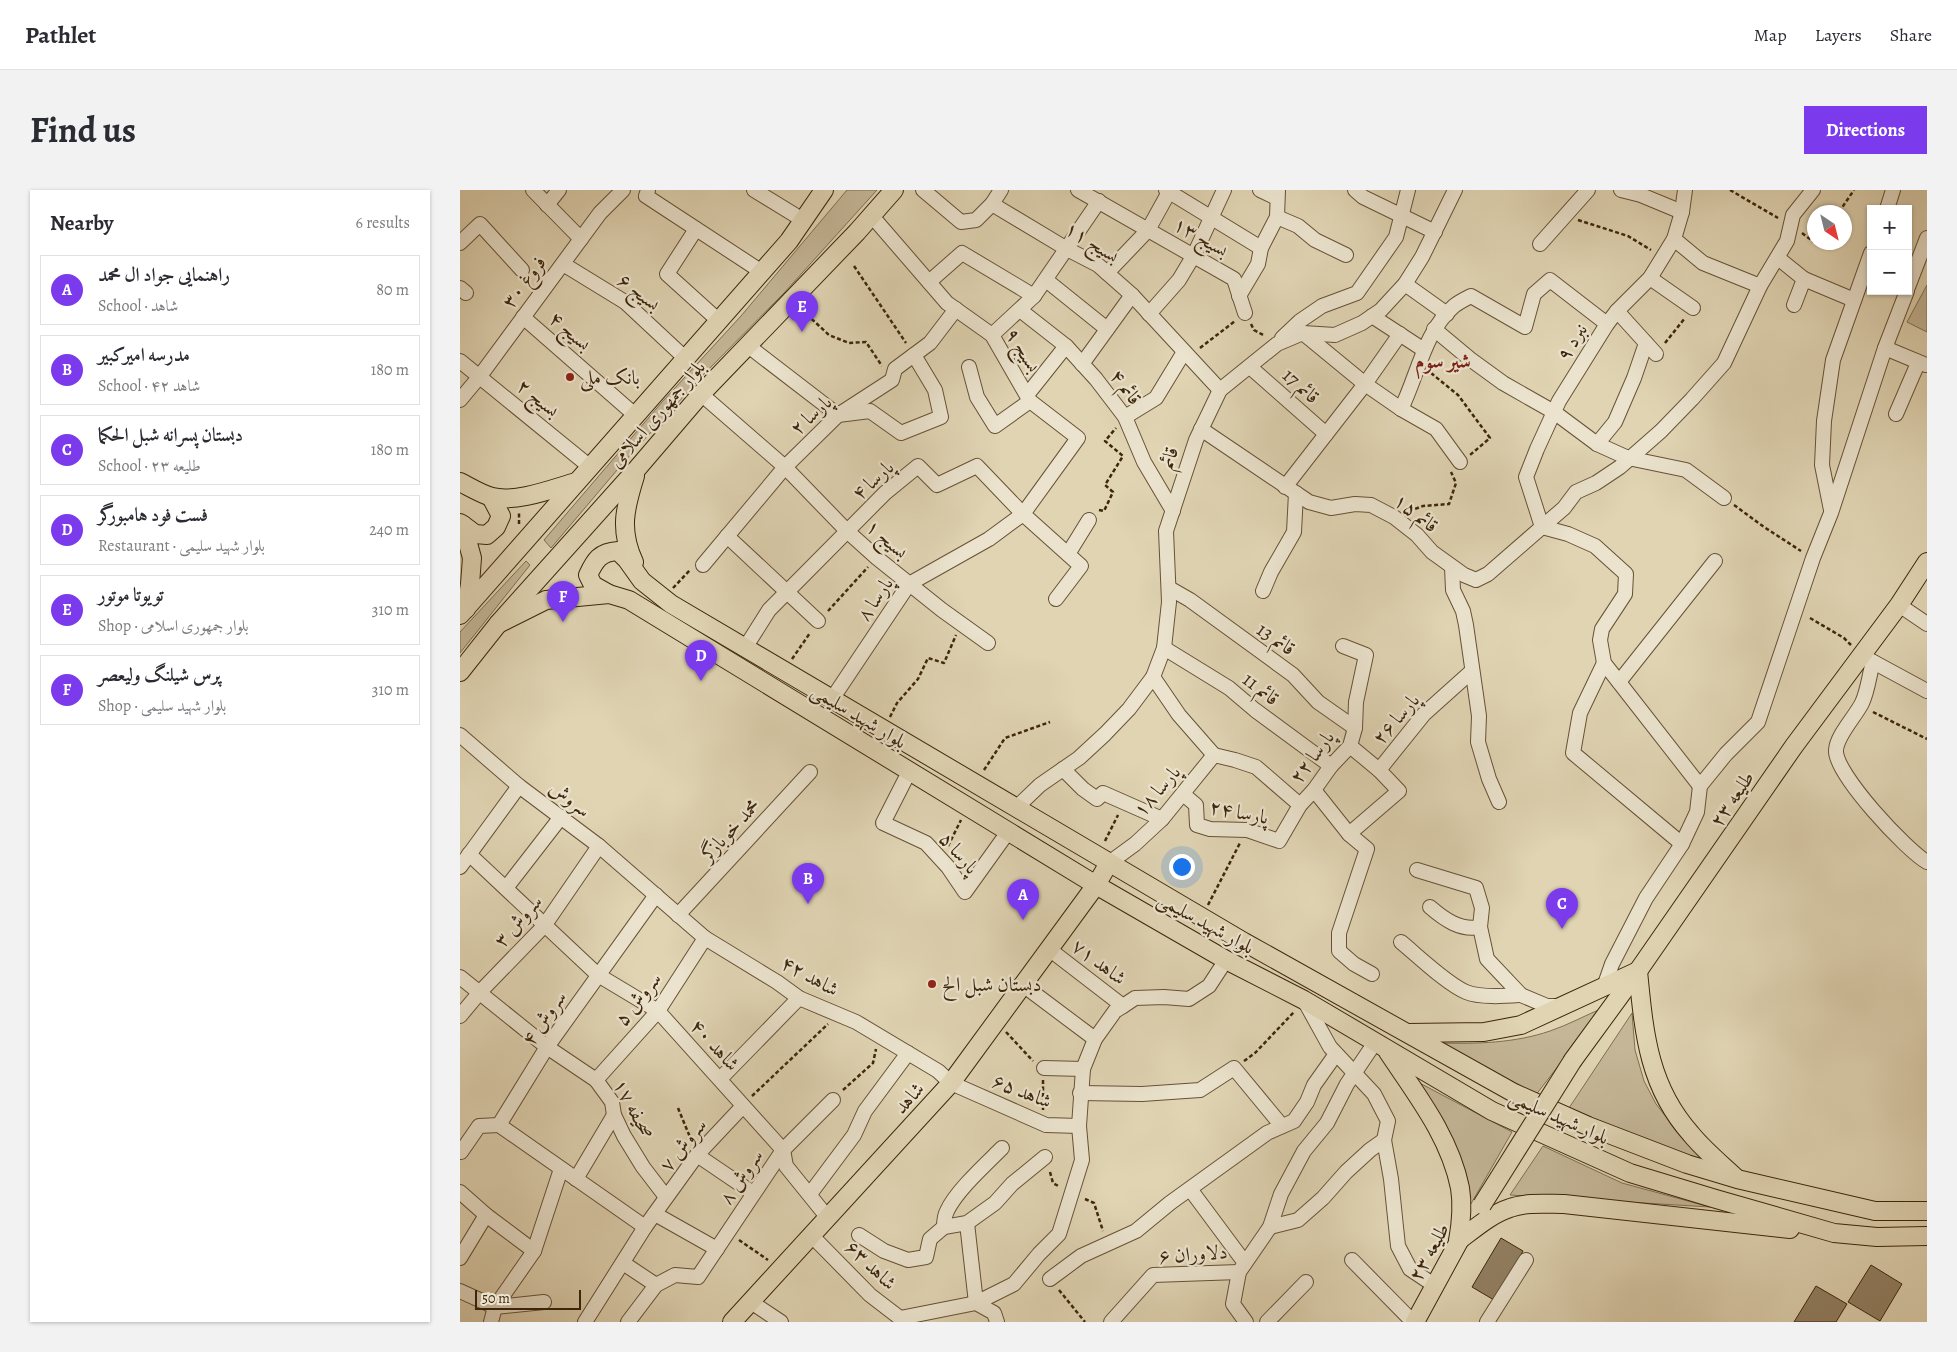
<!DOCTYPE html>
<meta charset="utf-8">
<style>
:root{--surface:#fff;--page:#f2f2f3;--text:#2b2b33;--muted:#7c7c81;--line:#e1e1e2;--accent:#7c3aed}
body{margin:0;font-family:Alegreya,Amiri,serif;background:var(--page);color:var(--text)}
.controls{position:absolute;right:15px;top:15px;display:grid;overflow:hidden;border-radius:0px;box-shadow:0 1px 4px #0004}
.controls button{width:45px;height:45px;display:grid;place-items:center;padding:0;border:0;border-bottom:1px solid var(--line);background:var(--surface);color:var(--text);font:25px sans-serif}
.compass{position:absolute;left:1347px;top:15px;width:45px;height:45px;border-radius:50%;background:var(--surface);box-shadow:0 1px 4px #0004;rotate:145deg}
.scale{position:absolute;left:15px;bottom:12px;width:106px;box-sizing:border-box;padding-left:5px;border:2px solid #3d260c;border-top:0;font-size:14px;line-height:18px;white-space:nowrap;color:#3d260c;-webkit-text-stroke:4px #ebe3ce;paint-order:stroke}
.you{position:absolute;left:721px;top:676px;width:18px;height:18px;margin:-12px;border:4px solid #fff;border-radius:50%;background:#1a73e8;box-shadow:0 0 0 8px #1a73e833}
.badge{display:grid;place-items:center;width:32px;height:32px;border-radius:50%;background:var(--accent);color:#fff;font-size:16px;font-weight:700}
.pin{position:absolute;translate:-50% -41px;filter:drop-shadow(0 1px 2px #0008)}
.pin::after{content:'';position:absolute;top:26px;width:18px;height:15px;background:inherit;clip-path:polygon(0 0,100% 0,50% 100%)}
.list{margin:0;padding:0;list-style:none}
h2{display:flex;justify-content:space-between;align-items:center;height:65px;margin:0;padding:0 20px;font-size:21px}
h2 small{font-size:16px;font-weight:400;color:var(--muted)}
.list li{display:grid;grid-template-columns:32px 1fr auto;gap:15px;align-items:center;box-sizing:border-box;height:70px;margin:0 10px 10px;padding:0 10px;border:1px solid var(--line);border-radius:0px}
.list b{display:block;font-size:19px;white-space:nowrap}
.list p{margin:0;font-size:16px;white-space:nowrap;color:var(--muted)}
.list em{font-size:16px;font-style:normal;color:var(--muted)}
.map{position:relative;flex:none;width:1467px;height:1132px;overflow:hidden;border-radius:0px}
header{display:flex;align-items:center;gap:30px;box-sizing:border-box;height:70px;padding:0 25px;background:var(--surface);border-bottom:1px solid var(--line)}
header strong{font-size:24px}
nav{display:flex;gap:28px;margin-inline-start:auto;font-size:18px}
.intro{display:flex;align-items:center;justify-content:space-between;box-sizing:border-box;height:120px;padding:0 30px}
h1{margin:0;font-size:35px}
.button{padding:12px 22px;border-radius:0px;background:var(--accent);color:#fff;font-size:18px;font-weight:700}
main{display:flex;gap:30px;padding:0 30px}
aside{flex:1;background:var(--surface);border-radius:0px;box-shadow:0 1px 4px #0004}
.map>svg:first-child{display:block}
.green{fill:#c4b697;stroke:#806e52}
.building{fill:#928063;stroke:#3d260c}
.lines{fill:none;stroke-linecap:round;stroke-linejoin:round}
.minor-casing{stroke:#665236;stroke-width:16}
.major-casing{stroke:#3d260c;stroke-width:20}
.path{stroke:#3d260c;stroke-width:2.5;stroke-dasharray:4 2.5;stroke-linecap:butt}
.minor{stroke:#ebe3ce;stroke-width:14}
.major{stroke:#e0d4b3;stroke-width:18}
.major-bridge-casing{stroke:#3d260c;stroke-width:20;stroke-linecap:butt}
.major-bridge{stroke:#e0d4b3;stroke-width:18}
.poi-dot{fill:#8f2418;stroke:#ebe3ce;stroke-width:2}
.labels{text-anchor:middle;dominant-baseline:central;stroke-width:4.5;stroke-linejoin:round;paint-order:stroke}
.street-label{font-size:20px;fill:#3d260c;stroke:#ebe3ce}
.poi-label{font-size:20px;fill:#3d260c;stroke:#ebe3ce;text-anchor:start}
.neighbourhood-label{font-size:21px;font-weight:bold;fill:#7a1f14;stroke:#ebe3ce}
</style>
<header>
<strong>Pathlet</strong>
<nav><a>Map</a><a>Layers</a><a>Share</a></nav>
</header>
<div class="intro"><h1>Find us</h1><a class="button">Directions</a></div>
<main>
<aside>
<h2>Nearby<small>6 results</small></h2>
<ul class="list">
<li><span class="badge">A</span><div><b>راهنمایی جواد ال محمد</b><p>School · شاهد</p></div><em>80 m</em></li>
<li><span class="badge">B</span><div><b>مدرسه امیرکبیر</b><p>School · شاهد ۴۲</p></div><em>180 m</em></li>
<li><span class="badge">C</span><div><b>دبستان پسرانه شبل الحکما</b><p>School · طلیعه ۲۳</p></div><em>180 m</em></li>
<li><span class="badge">D</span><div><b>فست فود هامبورگر</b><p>Restaurant · بلوار شهید سلیمی</p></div><em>240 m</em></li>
<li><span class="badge">E</span><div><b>تویوتا موتور</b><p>Shop · بلوار جمهوری اسلامی</p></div><em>310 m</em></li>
<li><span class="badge">F</span><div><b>پرس شیلنگ ولیعصر</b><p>Shop · بلوار شهید سلیمی</p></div><em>310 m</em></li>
</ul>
</aside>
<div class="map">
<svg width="1467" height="1132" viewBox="0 0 1467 1132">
<rect width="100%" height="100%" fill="#e0d4b3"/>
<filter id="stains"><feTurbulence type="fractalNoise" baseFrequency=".004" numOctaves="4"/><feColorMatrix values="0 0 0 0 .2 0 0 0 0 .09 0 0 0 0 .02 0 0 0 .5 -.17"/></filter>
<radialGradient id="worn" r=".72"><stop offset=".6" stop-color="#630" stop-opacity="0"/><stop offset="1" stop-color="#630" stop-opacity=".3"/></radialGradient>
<g class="green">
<path d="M387,0h30l-93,103 -79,80 -82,90 -72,85 -7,-8 118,-138 79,-86z"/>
<path d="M1467,95v47l-20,-10z"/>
<path d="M66,371l4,4 -70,88v-21z"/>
<path d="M1143,818l-68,88 -95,-53c37,1 75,0 110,-12 18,-6 36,-16 53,-23z"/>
<path d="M1172,823l3,37 9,31 12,23 25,32 35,28 -43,-13 -104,-43z"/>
<path d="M954,890l98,52 -44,77z"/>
<path d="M1083,956l79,37 88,24 -200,-12z"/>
</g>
<g class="building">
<path d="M1041,1048l22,13 -29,49 -22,-13z"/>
<path d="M1411,1075l31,19 -22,37 -32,-19z"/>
<path d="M1356,1096l31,18 -11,18h-42z"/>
</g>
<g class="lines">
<defs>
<g id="minor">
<path d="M73,0l48,49"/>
<path d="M188,0l-2,6 116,76"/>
<path d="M294,0l49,30"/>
<path d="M463,0l38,32 15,-2 16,-16 75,45 31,16 34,30 88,95"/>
<path d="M618,0l156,89 11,34"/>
<path d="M706,0l95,58"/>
<path d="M800,0l17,8"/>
<path d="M895,0l8,7 72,35"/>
<path d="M1161,0l20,5 41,17"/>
<path d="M532,14l9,-14"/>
<path d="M87,15l12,-15"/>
<path d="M1427,19l6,-19"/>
<path d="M817,27l21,9 17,14 31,15"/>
<path d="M236,39l-29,45 52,47"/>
<path d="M1214,49l29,24 57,23"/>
<path d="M0,53l20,-19 42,46"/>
<path d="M1080,54l48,-54"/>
<path d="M1318,68l26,21 -10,26"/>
<path d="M103,74l62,38 60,56"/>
<path d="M647,83l41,-43 21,-38"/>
<path d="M1190,88l43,30"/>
<path d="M1344,89l50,21"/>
<path d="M586,90l61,49"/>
<path d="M469,92l33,-29 72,43"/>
<path d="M945,94l42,30"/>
<path d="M1448,97l19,-49"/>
<path d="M0,98l6,5"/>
<path d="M779,106l19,-32 3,-16 16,-31 1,-27"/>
<path d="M560,120l46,36 30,33 29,38 19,45 29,49"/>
<path d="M1157,121l39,43"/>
<path d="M689,124l30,-34 15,-25 30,-65"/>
<path d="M912,126l52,34"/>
<path d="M63,127l112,98"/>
<path d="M974,139l36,30 33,24 51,29 43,32 31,14 58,12 38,28"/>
<path d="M843,143l62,51 36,25 35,20 24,33"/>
<path d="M532,145l42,-39 65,-95"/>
<path d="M822,148l18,-17 22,-15 35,-13 39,-56 12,-47"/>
<path d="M287,155l91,70 32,-4 31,22 40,-16 -6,-27 -21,-35"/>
<path d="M1425,158l41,17"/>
<path d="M0,171l129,105"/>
<path d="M622,174l50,-69"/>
<path d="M509,177l8,30 18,29 35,-25"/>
<path d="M790,177l76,67"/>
<path d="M241,204l84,73 62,64 30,27 65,52 46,33"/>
<path d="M567,205l39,-49"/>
<path d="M0,210l20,-24 120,-163 23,-23"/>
<path d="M941,219c17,-34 23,-77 53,-103 5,-4 11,-7 17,-10l54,31 9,-33 16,-14 57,44"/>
<path d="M1436,224l22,-51"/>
<path d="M665,227l31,-19 28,-46"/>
<path d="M741,239l108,73 22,6 24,-4 16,1 23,12 23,18 15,17 32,23 12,5 12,-6 54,-47 -16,-50 11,-28 22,-48 48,-77 10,-13 33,-33 24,-39 8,-27 3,-22"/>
<path d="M1137,254l18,-22 19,-44 12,-35"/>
<path d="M825,297l80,-103 35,-50"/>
<path d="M1371,320l-9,-45 2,-44 9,-61 38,-107"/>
<path d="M267,346l91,85"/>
<path d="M608,364l21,-34"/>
<path d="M243,375l82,-98 53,-52 54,-35 3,-11 35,-26 26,-34"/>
<path d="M992,377l1,23 10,21 3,14 13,91 -1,26 11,37 10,23"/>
<path d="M709,398l21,12 103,75 25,27 37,26"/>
<path d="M803,401l8,-19 23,-40 2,-39"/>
<path d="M1439,415l28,19"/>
<path d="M285,458l24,-38 116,-117 33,-27 19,19 40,-19 46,48 58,52 -25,33"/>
<path d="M704,458l65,40 26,22 76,56"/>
<path d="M1406,468l61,33"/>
<path d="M1413,472c-4,14 -5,28 -11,41 -7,14 -25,32 -26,47 -2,23 71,101 91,112"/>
<path d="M1144,473l-24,50 -7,40 109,91"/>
<path d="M693,487l26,38 35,40"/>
<path d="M1159,492l96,-121"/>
<path d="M372,509l77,-115 80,-45 34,-25 55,-76 -48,-37 -38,-66 -45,-32 -76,-88"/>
<path d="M0,545l59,51 80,60 106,92 72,44 22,16 57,24 82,49 13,12 95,42 33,1"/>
<path d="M890,556l29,24"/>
<path d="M603,579l20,20 14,10 6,-6 59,26"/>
<path d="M449,582l-26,51 43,20 22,24 17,25 43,-60"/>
<path d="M1240,596l-96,-123 -4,-23 2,-11 23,-35 1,-20 -31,-28 -27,-12 -26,-7 22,-19 12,-16 20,-9 24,-16 41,-36 31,-32 32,-36 36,-77 27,-45 6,-26 20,-25"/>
<path d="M854,600l35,44 18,15 -28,84v18l15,13 18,10"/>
<path d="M723,604l13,11 1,20 13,4 37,1 32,11 21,-36 14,-15 17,-24 19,-20 5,-18 1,-26 10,-47 -23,-9"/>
<path d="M556,618l24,-23 39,-27 26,-24 24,-25 24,-32 11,-29 5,-46 -3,-71 30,-91 24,-50 57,-46 26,-11 32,2 27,-12 19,-13 24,-26 17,-27 33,-67"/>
<path d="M889,644l50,-43 -20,-21 45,-56 48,-43"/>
<path d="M9,664l129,121 60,36 125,139 3,16 42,52"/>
<path d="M649,673l26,-19 27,-25 52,-64 21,5 21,7 44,38"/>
<path d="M0,677l59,-81"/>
<path d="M957,680l59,18 6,20 -2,19 7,32 34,36 26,11h14"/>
<path d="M46,698l55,-71"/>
<path d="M970,717c14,12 30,24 50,20"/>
<path d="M218,725l132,-143"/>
<path d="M941,752c17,14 46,42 65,50 14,6 40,4 55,3"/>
<path d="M589,759l74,57 12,-8 29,-1 25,2 20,-13 17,-26"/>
<path d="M0,787l87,70 49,33 16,22 2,13 10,21 19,31 23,30"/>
<path d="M563,795l72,54"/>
<path d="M1144,797l8,-23 34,-66 36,-54 15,-32 3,-26 26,-32 32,-32 55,-164 18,-45 54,-165 22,-57"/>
<path d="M0,826l20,-24 64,-66 55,-80"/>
<path d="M584,878l39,1"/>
<path d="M260,889l79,-81"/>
<path d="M136,890l62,-69 47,-73"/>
<path d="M620,903l62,1 58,-4 34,-22 48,58"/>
<path d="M39,935l146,102"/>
<path d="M924,950l7,39 7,67 12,23 24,16"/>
<path d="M1,962l18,-26 20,-1 48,-78 109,-152"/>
<path d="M237,965l56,38"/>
<path d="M116,989l38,-64"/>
<path d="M730,999l55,74"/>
<path d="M0,1002l26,23 48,36"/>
<path d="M350,1004l44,-59 11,-24 43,-58"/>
<path d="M195,1024l62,35"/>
<path d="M507,1033l9,80 38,-19 25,-30 20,-20 23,-74 -3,-34 4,-57 12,-30 20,-28 8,-5"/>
<path d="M484,1037c0,-5 1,-12 3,-16 9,-20 39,-47 55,-63"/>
<path d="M810,1037l28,-7 25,-22 23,-26 24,-22 14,-10 4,-19 -14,-27 -44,-47 -26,-47"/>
<path d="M399,1045l25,16 24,9 18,-3 4,-18 14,-12 23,-4 28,-20 17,-19 33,-27"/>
<path d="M352,1046l58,59 30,23 3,4"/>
<path d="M0,1068l26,-43"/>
<path d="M892,1070l61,62"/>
<path d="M163,1073l33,22"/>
<path d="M590,1089l31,-23 55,-25 34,-28 97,-70 27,-12 13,-19 7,-17 22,-31"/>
<path d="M0,1101l35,16 49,-5"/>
<path d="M291,1112l30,20"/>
<path d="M440,1128l76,-15 18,10 3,9"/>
<path d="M31,1132l4,-15 39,-56 27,-82"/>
<path d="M125,1132l60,-95 52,-72 46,-49"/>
<path d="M168,1132l28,-37 19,-10 23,2 85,-127 50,-50"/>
<path d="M651,1132l42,-47 86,-3"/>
<path d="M786,1132l-13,-18 6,-32 31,-45 11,-33 23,-43 23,-28 20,-39 29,-43"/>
<path d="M807,1132l39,-40"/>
<path d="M1027,1132l39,-62"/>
</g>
<g id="major">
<path d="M0,292c10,5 21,12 32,15 24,6 60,-8 84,-15"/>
<path d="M0,333l3,2 9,33 -2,26 -4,25"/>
<path d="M3,335l12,9 12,1 9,-8 5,-11 -10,-19"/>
<path d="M174,372c-15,-32 -9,-54 1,-86"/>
<path d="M149,404l-16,-9 -5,-10c7,-15 12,-23 30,-24l9,9 15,21 29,23 573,338 270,151 74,33 99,38 50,15 138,32h52"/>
<path d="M0,425l329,-374 35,-51"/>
<path d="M38,434l48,-24 63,-6 20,6 467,285 130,75 78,40 188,111 138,62 86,26 118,34 43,4 50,-1"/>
<path d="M0,482l38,-48 138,-154 65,-76 156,-162 37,-42"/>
<path d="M948,843l76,-1 37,-7 117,-54c6,61 10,115 53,163 13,16 29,29 44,43"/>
<path d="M928,862c28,42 62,85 72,136 3,18 1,36 -2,53"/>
<path d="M1113,870l65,-89 156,-225 105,-141 28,-43"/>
<path d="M998,1051c15,-11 33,-27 52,-33 16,-6 37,-4 54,-4l226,25"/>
<path d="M272,1132l219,-239 145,-198 13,-22"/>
<path d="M955,1132l49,-90"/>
</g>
</defs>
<use href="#minor" class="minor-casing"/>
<use href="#major" class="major-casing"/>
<g class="path">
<path d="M1270,0l48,28"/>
<path d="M1379,22l15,-22"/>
<path d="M1118,30l50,16 23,14"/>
<path d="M1342,43l12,9"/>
<path d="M1355,52l3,3 1,-3"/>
<path d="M394,76l52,77"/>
<path d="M342,120l27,25 20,8 17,-1 16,24"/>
<path d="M791,134l3,6 11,6"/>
<path d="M1205,153l20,-25"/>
<path d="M740,158l35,-27"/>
<path d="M971,183l27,22 32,43 -20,17"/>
<path d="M1274,315l30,22 37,24"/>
<path d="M639,320l5,1 9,-19 -8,-7 18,-29 -18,-15 11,-13"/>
<path d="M949,321l14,-5 26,-2 7,-21 -5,-11"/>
<path d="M59,334v-12"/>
<path d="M213,398l17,-18"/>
<path d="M368,421l40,-44"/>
<path d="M1350,428l34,20 7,7"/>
<path d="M332,469l18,-26"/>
<path d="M1413,522l54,27"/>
<path d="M430,527l7,-14 21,-24 10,-21 16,5 12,-28"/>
<path d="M524,580l21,-32 45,-16"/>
<path d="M645,651l13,-26"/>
<path d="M488,656l13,-26"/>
<path d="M748,715l32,-62"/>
<path d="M546,842l27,29"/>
<path d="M784,871l11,-8 39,-41"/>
<path d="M383,900l30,-27 3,-14"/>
<path d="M292,906l76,-72"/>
<path d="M218,918l14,34"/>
<path d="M583,920v-30"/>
<path d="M590,982l3,11 7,4"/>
<path d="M625,1009l9,4 9,28"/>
<path d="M279,1050l29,20"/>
<path d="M599,1100l26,32"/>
</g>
<use href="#minor" class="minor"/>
<use href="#major" class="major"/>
<defs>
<path id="major-bridge" d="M1022,1015l91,-145"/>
</defs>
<use href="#major-bridge" class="major-bridge-casing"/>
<use href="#major-bridge" class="major-bridge"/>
</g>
<g class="poi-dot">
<circle cx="110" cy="187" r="5"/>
<circle cx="472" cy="794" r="5"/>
</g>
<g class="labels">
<g class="street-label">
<text transform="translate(741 47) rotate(30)">بسیج ۱۳</text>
<text transform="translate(632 52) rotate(32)">بسیج ۱۱</text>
<text transform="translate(64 92) rotate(-53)">فروغ ۳۰</text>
<text transform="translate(179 102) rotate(38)">بسیج ۶</text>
<text transform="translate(110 141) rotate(41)">بسیج ۴</text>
<text transform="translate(1112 152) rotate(-58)">نبرد ۹</text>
<text transform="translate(563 160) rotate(58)">بسیج ۹</text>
<text transform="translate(841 196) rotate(42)">قائم 17</text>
<text transform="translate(666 197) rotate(54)">قائم ۴</text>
<text transform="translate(78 208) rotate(39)">بسیج ۲</text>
<text transform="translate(197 224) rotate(-49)">بلوار جمهوری اسلامی</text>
<text transform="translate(351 225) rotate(-42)">پارسا ۲</text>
<text transform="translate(709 268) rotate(-71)">قائم</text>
<text transform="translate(413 290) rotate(-42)">پارسا ۴</text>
<text transform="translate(956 323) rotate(38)">قائم ۱۵</text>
<text transform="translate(427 349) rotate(41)">بسیج ۱</text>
<text transform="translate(415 409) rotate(-56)">پارسا ۸</text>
<text transform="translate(816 449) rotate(35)">قائم 13</text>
<text transform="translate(801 499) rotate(38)">قائم 11</text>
<text transform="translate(399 526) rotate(31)">بلوار شهید سلیمی</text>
<text transform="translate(936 529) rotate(-49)">پارسا ۲۶</text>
<text transform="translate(852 567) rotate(-53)">پارسا ۲۲</text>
<text transform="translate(697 601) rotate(-49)">پارسا ۱۸</text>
<text transform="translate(110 609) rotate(37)">سروش</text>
<text transform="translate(1272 609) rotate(-56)">طلیعه ۲۳</text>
<text transform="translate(779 622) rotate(11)">پارسا ۲۴</text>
<text transform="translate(270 640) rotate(-47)">محمد خوبازگر</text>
<text transform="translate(499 663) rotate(49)">پارسا ۵</text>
<text transform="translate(58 731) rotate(-49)">سروش ۳</text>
<text transform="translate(746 733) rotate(29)">بلوار شهید سلیمی</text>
<text transform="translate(639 772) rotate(37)">شاهد ۷۱</text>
<text transform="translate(350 786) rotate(29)">شاهد ۴۲</text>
<text transform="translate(178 809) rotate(-52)">سروش ۵</text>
<text transform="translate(84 828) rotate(-55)">سروش ۴</text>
<text transform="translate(255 855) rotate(48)">شاهد ۴۰</text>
<text transform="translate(562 901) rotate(22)">شاهد ۶۵</text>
<text transform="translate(449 908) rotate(-48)">شاهد</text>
<text transform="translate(174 919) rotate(62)">صحیفه ۱۷</text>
<text transform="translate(1099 927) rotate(24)">بلوار شهید سلیمی</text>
<text transform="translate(223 955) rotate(-51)">سروش ۷</text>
<text transform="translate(281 987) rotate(-56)">سروش ۸</text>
<text transform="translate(969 1062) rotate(-61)">طلیعه ۲۳</text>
<text transform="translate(733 1064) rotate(-4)">دلاوران ۶</text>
<text transform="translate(411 1075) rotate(44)">شاهد ۶۳</text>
</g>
<g class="poi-label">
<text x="120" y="187">بانک ملی</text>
<text x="482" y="794">دبستان شبل الح</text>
</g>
<g class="neighbourhood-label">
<text x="983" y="171">شیر سوم</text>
</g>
</g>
<rect width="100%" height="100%" filter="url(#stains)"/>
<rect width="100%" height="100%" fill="url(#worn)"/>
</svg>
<div class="controls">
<button>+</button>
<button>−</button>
</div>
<svg class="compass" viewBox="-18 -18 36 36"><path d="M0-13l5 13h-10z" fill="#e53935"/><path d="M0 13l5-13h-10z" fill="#7c7c81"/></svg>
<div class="scale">50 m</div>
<div class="you"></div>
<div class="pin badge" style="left:563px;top:730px">A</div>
<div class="pin badge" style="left:348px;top:714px">B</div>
<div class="pin badge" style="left:1102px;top:739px">C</div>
<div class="pin badge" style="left:241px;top:491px">D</div>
<div class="pin badge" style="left:342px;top:142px">E</div>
<div class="pin badge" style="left:103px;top:432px">F</div>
</div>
</main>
